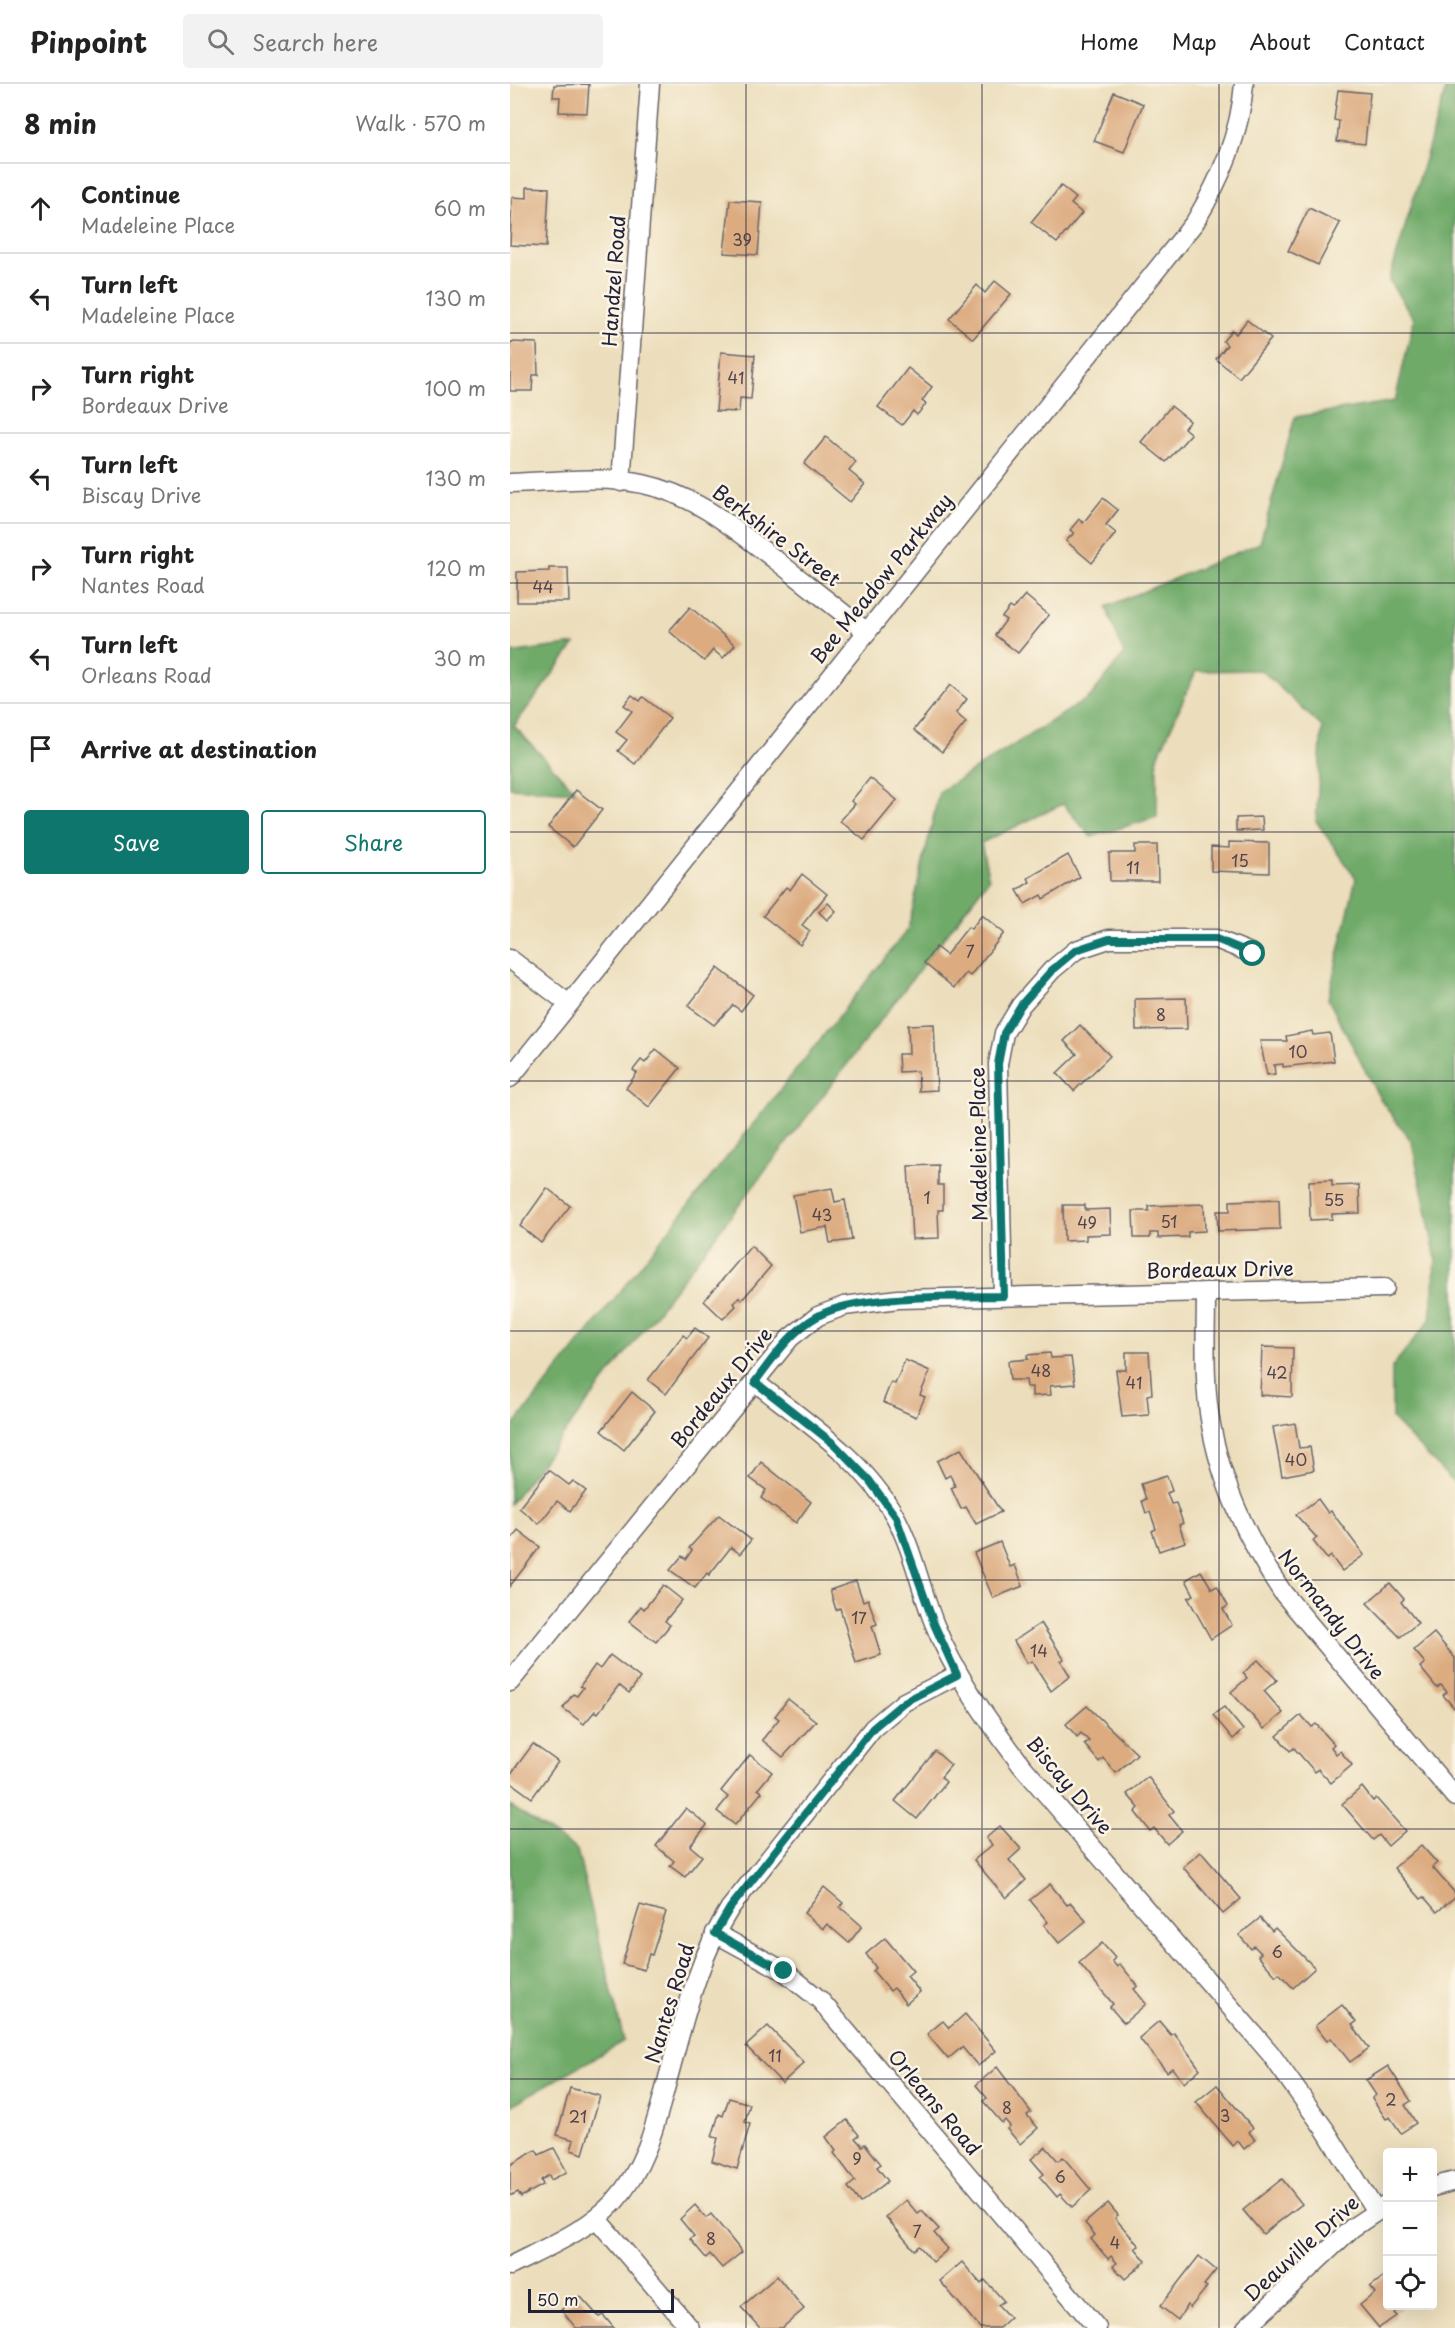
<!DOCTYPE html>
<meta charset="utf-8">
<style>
:root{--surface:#fff;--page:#f2f2f2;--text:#222;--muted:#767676;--line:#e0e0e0;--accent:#0f766e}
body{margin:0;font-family:"Playpen Sans",sans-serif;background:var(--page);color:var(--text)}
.controls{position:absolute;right:18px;bottom:18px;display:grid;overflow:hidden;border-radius:6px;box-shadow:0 6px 24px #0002}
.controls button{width:54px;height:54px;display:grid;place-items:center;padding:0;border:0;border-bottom:2px solid var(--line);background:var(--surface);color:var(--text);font:30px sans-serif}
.scale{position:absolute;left:18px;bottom:15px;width:146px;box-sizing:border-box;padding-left:6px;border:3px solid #22223b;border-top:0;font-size:16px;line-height:21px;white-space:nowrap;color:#22223b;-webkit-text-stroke:4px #fcf5e5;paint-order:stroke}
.stop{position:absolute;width:18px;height:18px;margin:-14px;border:4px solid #0f766e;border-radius:50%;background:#fff}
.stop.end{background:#0f766e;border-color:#fff;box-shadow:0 2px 6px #0008}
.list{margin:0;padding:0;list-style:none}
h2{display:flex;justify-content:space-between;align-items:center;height:78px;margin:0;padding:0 24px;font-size:26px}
h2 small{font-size:20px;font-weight:400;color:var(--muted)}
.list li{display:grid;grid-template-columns:39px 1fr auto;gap:18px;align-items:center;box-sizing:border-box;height:90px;padding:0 24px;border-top:2px solid var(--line)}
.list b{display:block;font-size:22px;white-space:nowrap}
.list p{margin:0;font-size:20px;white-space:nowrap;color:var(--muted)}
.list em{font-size:20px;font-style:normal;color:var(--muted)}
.actions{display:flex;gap:12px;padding:18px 24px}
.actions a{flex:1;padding:14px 0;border:2px solid var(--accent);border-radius:6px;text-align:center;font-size:21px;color:var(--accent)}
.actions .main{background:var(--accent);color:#fff}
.icon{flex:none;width:33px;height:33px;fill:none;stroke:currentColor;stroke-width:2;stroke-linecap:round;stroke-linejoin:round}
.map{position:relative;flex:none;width:945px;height:2244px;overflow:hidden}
header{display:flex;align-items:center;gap:36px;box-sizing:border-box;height:84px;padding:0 30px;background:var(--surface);border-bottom:2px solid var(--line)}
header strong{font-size:28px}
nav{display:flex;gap:33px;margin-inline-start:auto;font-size:21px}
.search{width:420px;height:54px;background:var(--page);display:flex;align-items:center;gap:15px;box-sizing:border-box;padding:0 21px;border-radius:6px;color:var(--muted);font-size:22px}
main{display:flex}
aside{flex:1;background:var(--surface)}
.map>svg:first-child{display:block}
.forest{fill:#6faa69;stroke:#486652;stroke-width:1.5}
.building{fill:#dcab80}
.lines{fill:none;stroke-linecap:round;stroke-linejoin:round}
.minor-casing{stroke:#696468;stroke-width:21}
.minor{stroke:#fff;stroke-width:18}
.route{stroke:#0f766e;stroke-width:8}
.grid{fill:none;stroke:#22223b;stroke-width:1.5;stroke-opacity:0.55}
.labels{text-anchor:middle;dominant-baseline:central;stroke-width:5;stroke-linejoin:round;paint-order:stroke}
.number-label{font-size:16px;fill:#50444c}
.street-label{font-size:20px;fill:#22223b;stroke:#fcf5e5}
</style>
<header>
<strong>Pinpoint</strong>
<div class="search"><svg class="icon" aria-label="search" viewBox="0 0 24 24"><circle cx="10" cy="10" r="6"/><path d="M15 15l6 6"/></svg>Search here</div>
<nav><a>Home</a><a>Map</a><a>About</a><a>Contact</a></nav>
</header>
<main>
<aside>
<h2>8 min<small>Walk · 570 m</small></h2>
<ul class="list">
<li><svg class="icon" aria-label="ahead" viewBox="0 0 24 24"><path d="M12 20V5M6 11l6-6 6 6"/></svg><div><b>Continue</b><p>Madeleine Place</p></div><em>60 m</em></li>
<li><svg class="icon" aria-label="left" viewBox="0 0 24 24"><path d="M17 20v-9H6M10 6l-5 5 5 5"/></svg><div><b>Turn left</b><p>Madeleine Place</p></div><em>130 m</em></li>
<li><svg class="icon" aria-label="right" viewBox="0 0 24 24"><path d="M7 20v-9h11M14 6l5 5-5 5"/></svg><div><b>Turn right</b><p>Bordeaux Drive</p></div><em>100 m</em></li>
<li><svg class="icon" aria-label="left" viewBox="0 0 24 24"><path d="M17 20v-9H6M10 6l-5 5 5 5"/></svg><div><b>Turn left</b><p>Biscay Drive</p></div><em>130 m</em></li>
<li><svg class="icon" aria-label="right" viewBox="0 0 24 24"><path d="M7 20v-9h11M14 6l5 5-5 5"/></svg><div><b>Turn right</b><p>Nantes Road</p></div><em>120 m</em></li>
<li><svg class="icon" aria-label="left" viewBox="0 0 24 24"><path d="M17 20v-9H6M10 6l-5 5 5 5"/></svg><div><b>Turn left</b><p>Orleans Road</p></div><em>30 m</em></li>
<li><svg class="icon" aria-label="arrive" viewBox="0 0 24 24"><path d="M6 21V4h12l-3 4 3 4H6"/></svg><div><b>Arrive at destination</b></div></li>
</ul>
<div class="actions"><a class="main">Save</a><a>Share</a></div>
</aside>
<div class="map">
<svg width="945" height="2244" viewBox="0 0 945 2244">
<rect width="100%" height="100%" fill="#fcf5e5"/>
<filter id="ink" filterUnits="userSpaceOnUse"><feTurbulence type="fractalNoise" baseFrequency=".0167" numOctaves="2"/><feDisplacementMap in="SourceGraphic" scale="12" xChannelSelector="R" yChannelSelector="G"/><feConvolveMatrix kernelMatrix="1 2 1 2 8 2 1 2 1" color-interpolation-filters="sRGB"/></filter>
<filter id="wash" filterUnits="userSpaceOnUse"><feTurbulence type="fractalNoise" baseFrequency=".008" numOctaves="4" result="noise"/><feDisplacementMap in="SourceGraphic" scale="24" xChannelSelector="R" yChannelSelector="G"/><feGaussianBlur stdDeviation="1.35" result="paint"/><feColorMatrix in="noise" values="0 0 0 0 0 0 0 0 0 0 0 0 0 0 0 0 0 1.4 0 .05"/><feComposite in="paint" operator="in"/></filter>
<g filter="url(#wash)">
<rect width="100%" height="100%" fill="#ecdebc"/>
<g class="forest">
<path d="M934,0h11v1400l-63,-65v-52l38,-47 6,-61 -24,-117 -32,-43 -52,-100 28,-121 -40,-57 6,-94 -61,-57 -65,1 -39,88v58l-66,20 -28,-33 -82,39 8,36 -479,625v-74l398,-501 31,-137 151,-95 34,-43 -18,-47 154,-64 35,-126 100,-16 19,-82 -25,-38 56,-190z"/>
<path d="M65,560l-61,82 62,66 -66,-4v-135z"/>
<path d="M0,1722l67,44 47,191 -114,65z"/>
</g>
<g id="blocks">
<g class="building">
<path d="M79,0l-2,29 -28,-1 1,-15h-7l1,-12z"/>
<path d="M828,6l32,3 -5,51 -28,-3 2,-20 -5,-1z"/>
<path d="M604,8l29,12 -19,48 -30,-11z"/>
<path d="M551,102l15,12 -5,6 11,9 -25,30 -26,-21z"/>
<path d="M17,103l22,1 -3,59 -36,-2 2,-48 15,1z"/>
<path d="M220,116l32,2 -4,53 -34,-2z"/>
<path d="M799,124l31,15 -22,42 -30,-14z"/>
<path d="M485,197l16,13 -38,45 -24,-20 28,-34 8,8z"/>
<path d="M737,236l24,19 -32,39 -23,-19 11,-14 -4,-4 9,-11 4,4z"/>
<path d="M0,258l27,1 1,32h-5l-1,16h-22z"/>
<path d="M211,268l34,3 -4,44 -11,-1 -1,14 -23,-1z"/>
<path d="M398,284l24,19 -10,14 4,3 -9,11 -4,-4 -11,14 -24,-18z"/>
<path d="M661,322l19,15 -6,7 7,6 -25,28 -25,-20z"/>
<path d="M316,353l30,25 -7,9 16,13 -15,18 -46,-38z"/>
<path d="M593,414l15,12 -12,15 10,8 -24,30 -26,-22 8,-8 -4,-3 9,-11 4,4z"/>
<path d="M39,484h19l1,34h-52v-30l32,-1z"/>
<path d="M515,511l24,20 -31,38 -23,-18 11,-15 -4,-3 8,-10 3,2z"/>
<path d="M180,523l45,38 -12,13 -10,-8 -9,11 -35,-30z"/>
<path d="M440,601l17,14 -11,14 10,9 -24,30 -28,-22z"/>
<path d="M122,611l8,6 3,-4 27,21 -35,46 -17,-13 9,-11 -11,-8 16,-21 -8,-6z"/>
<path d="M360,694l27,22 -33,40 -24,-19 15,-17 -4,-3z"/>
<path d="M66,706l26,20 -29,37 -25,-20z"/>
<path d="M752,733l1,13 -27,1v-13z"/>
<path d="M719,758l40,1v30l-58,-2v-24l18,1z"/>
<path d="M625,761h22l1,36h-48l-1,-28h26z"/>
<path d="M558,771l12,22 -37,22 -2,-4 -16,9 -8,-14 13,-8 -2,-4z"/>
<path d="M292,790l25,20 -25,31 8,6 -10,14 -37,-29 23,-29 4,3z"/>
<path d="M318,819l8,8 -9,9 -8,-8z"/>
<path d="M472,831l22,18 -34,43 -4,-3 -12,15 -30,-25 12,-16 10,8 22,-28 3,2z"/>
<path d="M208,884l35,27 -12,16 -8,-6 -19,20 -26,-19z"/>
<path d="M676,914l1,31 -51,1 -1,-31z"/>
<path d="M424,940l3,66 -18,1 -1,-20 -19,1 -1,-18h11l-1,-29z"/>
<path d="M570,941l30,31 -36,35 -17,-18 20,-19 -13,-13z"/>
<path d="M802,947l1,4 17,-2 4,28 -51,6v-3l-9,1 1,9 -8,1 -7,-34h27l-1,-5z"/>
<path d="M146,965l24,19 -31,39 -23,-19 11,-15 -4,-3 8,-10 4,3z"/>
<path d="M428,1081v20h5v25h-5l1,28 -27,1 -4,-73z"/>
<path d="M822,1096v6l27,-1 1,28 -28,1v5l-22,1 -1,-39z"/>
<path d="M37,1104l23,18 -29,37 -21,-17z"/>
<path d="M322,1104l3,14 10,-2 7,40 -22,3 -3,-16 -27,5 -7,-37z"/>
<path d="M769,1115l1,30 -62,2 -1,-20h13v-10z"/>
<path d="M694,1120l1,27 -17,1v5l-30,1v-5h-8v5h-16l-1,-27h16v-5z"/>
<path d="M553,1121h22v5l25,-1 1,25 -25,1v5l-22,1z"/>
<path d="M241,1162l20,20 -29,34 -3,-3 -6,6 3,3 -13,13 -19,-18z"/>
<path d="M185,1244l13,10 -42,56 -18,-14 35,-45 4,3z"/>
<path d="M752,1263l31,1 -1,49 -32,-2z"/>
<path d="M616,1268h23l3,42 -5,1 2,20 -27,2 -6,-47h10z"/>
<path d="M540,1269l1,5 20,-1 4,27 -25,2 1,9 -19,1v-9h-5l-1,-7h-16l-2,-19 20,-2 -1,-4z"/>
<path d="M395,1276l25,11 -10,24 5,2 -9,20 -33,-15 8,-20 4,2z"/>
<path d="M122,1308l23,19 -31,39 -23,-19z"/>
<path d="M785,1339l4,25 11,-1 4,23 -32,6 -9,-49z"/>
<path d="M451,1365l40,63 -25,12 -10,-17 -5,2 -10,-21 4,-2 -5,-11 -5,3 -8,-17z"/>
<path d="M251,1378l50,40 -15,21 -35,-25 5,-8 -16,-12z"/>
<path d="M39,1386l20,15 4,-4 13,10 -16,20 -13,-10 -18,23 -20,-16z"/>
<path d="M657,1392l5,15 -5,2 4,11 5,-1 7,20 -4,2 6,17 -26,9 -7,-20 4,-2 -6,-17 -4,1 -4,-12 4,-2 -5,-15z"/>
<path d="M808,1415l10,14 3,-2 33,44 -22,16 -11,-15 -4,3 -14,-18 4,-3 -21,-23z"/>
<path d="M209,1431l32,25 -11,14 -9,-7 -22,28 -2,-2 -12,15 -25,-18 12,-14 4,3 6,-9 -3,-2z"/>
<path d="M8,1446l22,17 -30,39v-45z"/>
<path d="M490,1458l10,25 5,-2 8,21 -30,12 -19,-45z"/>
<path d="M691,1487l11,18 5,-3 11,20 -5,3 9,16 -21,14 -23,-41 6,-3 -8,-15z"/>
<path d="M346,1497l7,20 5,-2 9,25 -5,2 9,29 -25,8 -16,-55 -4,2 -6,-20z"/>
<path d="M880,1499l14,16 -3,3 17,21 -18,14 -33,-34z"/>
<path d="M153,1501l19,15 -17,21 5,4 -14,17 -27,-21 12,-15 3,3z"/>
<path d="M531,1539l23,36 -3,2 9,15 -19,15 -19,-30 -5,2 -13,-22z"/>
<path d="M924,1549l21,25v51l-12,-14 4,-3 -6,-7 -4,3 -17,-21 5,-4 -11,-13z"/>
<path d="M100,1571l30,23 -11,15 -10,-8 -21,28 -3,-2 -11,13 -21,-16 10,-14 4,2 6,-8 -3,-2 15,-21 5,4z"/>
<path d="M748,1576l19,20 -13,11 19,22 -19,16 -33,-37 16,-14 -4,-5z"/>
<path d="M278,1615l28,22 -33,36 -21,-17 17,-21 -4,-3z"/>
<path d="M577,1622l50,48 -21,19 -13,-15 -4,4 -15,-18 5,-3 -8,-8 -4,4 -11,-13z"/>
<path d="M714,1623l19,23 -10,9 -20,-24z"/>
<path d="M791,1631l11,12 4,-3 18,20 -3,3 5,7 4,-3 12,14 -21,18 -13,-14 -3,3 -21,-24 -4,3 -13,-15z"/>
<path d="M23,1660l25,18 -26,36 -22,-16v-7z"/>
<path d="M425,1667l16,14 -10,12 5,5 -29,37 -22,-18z"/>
<path d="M240,1671l22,17 -14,17 4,3 -27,33 -18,-14 11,-14 -7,-6z"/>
<path d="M638,1693l26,34 -5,4 13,16 -15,13 -13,-16 -4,3 -15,-19 4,-4 -12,-14z"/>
<path d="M852,1703l11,14 3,-3 29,33 -17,15 -9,-11 -6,5 -31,-36z"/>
<path d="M176,1724l21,17 -17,21 12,10 -17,21 -15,-11 4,-5 -18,-15z"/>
<path d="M490,1742l21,23 -12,11 17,20 -20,18 -32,-38 18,-15 -6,-7z"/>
<path d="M911,1761l16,18 -5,4 23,26v4l-18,15 -13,-15 -3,2 -27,-31z"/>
<path d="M691,1768l40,47 -18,15 -40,-47z"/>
<path d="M540,1800l17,21 4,-2 15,18 -27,22 -15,-18 4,-3 -18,-22z"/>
<path d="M314,1803l19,16 -3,4 22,19 -13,17 -22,-19 -4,5 -19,-16z"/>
<path d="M130,1821l26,7 -14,43 -3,-1 -5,16 -22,-6z"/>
<path d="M750,1834l12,13 3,-3 40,40 -22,20 -14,-15 -3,3 -18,-20 3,-3 -7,-7 -3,3 -12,-14z"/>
<path d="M375,1854l28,33 -6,5 13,16 -14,12 -12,-16 -4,3 -17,-20 3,-3 -10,-14z"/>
<path d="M592,1859l13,15 -3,3 5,6 3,-3 18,22 -4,3 12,15 -22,19 -14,-16 3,-3 -34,-41z"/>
<path d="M832,1921l14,17 -4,3 17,23 -19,14 -19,-24 -4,3 -12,-15z"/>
<path d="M455,1930l31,37 -18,15 -16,-19 -14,12 -21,-25 16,-13 6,7z"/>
<path d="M649,1937l12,14 3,-2 26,36 -16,14 -12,-15 -5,4 -28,-34z"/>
<path d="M258,1942l36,37 -22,20 -36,-37z"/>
<path d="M878,1982l23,35 -6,4 11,18 -15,10 -11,-16 -4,2 -14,-21 4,-3 -10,-15z"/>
<path d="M487,1983l34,45 -4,3 11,13 -18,16 -13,-15 3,-3 -5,-6 -3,3 -19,-22 4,-3 -11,-13z"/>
<path d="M707,2001l36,43 -4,4 6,8 -11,9 -6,-8 -5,5 -37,-44z"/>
<path d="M60,2004l30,8 -17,58 -12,-4 3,-10 -17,-5z"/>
<path d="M219,2014l21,6 -5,18 5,2 -13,45 -25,-8 6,-23 -6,-1 7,-23 4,2z"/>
<path d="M337,2036l12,15 -4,3 7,8 3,-2 16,20 -4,3 11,14 -28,22 -12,-16 7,-6 -21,-28 2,-2 -10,-14z"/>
<path d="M536,2063l12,14 5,-4 28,33 -19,17 -12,-13 -3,3 -17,-20 4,-3 -13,-15z"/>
<path d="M44,2064l13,24 -16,8 -2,-5 -8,5 2,5 -22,12 -3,-5 -8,4v-31l26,-15 3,5z"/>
<path d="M772,2095l20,25 -39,30 -20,-24z"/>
<path d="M396,2116l12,14 4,-3 17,18 -5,4 14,16 -15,13 -14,-16 -5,4 -28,-33z"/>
<path d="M598,2119l10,12 -3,3 24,28 -4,2 11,13 -21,18 -12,-13 4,-3 -6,-7 -3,3 -17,-20 4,-4 -10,-12z"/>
<path d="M185,2121l11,13 5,-4 31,38 -20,16 -12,-14 -4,4 -16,-19 4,-3 -14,-17z"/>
<path d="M689,2172l17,14 -12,15 3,2 -17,21 -3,-3 -9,15 -18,-14z"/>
<path d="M452,2178l19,22 4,-4 19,21 -6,4 12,13 -11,10h-19l-40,-47z"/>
<path d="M878,2189v33h15l-9,7 2,3 -17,12 -19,-23 15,-12 -5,-6z"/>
<path d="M267,2192l27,33 -22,19h-22l-19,-21z"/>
<path d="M70,2212l19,21 4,-2 11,13h-38l-15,-18z"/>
</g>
</g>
</g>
<g filter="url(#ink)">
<use href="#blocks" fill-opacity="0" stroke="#696468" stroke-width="1.5"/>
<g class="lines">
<defs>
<g id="minor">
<path d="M111,398l29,-398"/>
<path d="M0,399c43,-1 91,-8 133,1 53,11 92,45 134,77 30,24 60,47 90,71"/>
<path d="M0,875l59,45"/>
<path d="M0,994l685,-856c26,-44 45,-87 49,-138"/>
<path d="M696,1208c0,44 -3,90 5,133 11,62 37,116 72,168l172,204"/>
<path d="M493,1212l-5,-232 6,-31 17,-28 31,-35 24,-20 33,-11h107l37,15"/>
<path d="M245,1298c50,39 108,77 140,134 17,31 26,74 39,107 21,53 54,97 88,143l248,287 56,78 49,79"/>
<path d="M0,1598l280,-344 28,-22 26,-10 54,-7 487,-11"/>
<path d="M205,1849l69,38 36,29 277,328"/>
<path d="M922,2103l23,-6"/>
<path d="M86,2134l94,110"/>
<path d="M0,2182c35,-18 77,-35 104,-64 32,-35 42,-80 54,-124 16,-58 29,-118 62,-170l143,-180 31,-26 53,-27"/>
<path d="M736,2244l106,-100 36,-24"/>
</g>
</defs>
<use href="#minor" class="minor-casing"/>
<use href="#minor" class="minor"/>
</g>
</g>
<g class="lines" filter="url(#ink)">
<path class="route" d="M274,1887l-69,-38 15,-25 143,-180 31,-26 53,-27 -23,-51 -38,-107 -27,-37 -35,-36 -79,-62c18,-24 36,-51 63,-66 39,-22 139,-19 186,-20l-6,-232 6,-31 17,-28 31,-35 24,-20 33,-11h107l37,15"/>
</g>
<path class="grid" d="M236,0v2244M472,0v2244M709,0v2244M0,249h945M0,499h945M0,748h945M0,997h945M0,1247h945M0,1496h945M0,1745h945M0,1995h945"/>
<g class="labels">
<g class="number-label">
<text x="232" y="155">39</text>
<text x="226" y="293">41</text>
<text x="33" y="502">44</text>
<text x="730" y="776">15</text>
<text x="623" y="783">11</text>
<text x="460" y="867">7</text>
<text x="651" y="930">8</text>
<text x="788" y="967">10</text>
<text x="417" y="1113">1</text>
<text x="824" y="1115">55</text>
<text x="312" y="1130">43</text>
<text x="659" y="1137">51</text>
<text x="577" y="1138">49</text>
<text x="531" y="1286">48</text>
<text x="767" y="1288">42</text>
<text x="624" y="1298">41</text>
<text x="786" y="1375">40</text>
<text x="349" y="1533">17</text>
<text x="529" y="1566">14</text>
<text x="767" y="1867">6</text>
<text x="265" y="1971">11</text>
<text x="881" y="2015">2</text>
<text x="497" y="2023">8</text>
<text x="715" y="2031">3</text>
<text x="68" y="2032">21</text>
<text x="347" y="2074">9</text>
<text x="550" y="2092">6</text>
<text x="407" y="2147">7</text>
<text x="201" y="2154">8</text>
<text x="605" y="2158">4</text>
</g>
<g class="street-label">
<text transform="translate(103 197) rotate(-86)">Handzel Road</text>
<text transform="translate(267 451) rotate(37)">Berkshire Street</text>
<text transform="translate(371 494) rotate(-51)">Bee Meadow Parkway</text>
<text transform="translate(468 1060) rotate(-91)">Madeleine Place</text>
<text transform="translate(710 1185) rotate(-1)">Bordeaux Drive</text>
<text transform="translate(211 1303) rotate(-51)">Bordeaux Drive</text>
<text transform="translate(822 1530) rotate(52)">Normandy Drive</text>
<text transform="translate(560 1701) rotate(50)">Biscay Drive</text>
<text transform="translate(159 1919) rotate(-73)">Nantes Road</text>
<text transform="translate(425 2018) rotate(50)">Orleans Road</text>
<text transform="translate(791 2164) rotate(-42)">Deauville Drive</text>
</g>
</g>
</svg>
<div class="controls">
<button>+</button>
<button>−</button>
<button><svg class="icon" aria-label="locate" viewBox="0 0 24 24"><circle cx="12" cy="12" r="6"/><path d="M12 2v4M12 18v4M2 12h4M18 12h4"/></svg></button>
</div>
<div class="scale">50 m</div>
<div class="stop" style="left:743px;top:870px"></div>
<div class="stop end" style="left:274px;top:1887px"></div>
</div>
</main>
